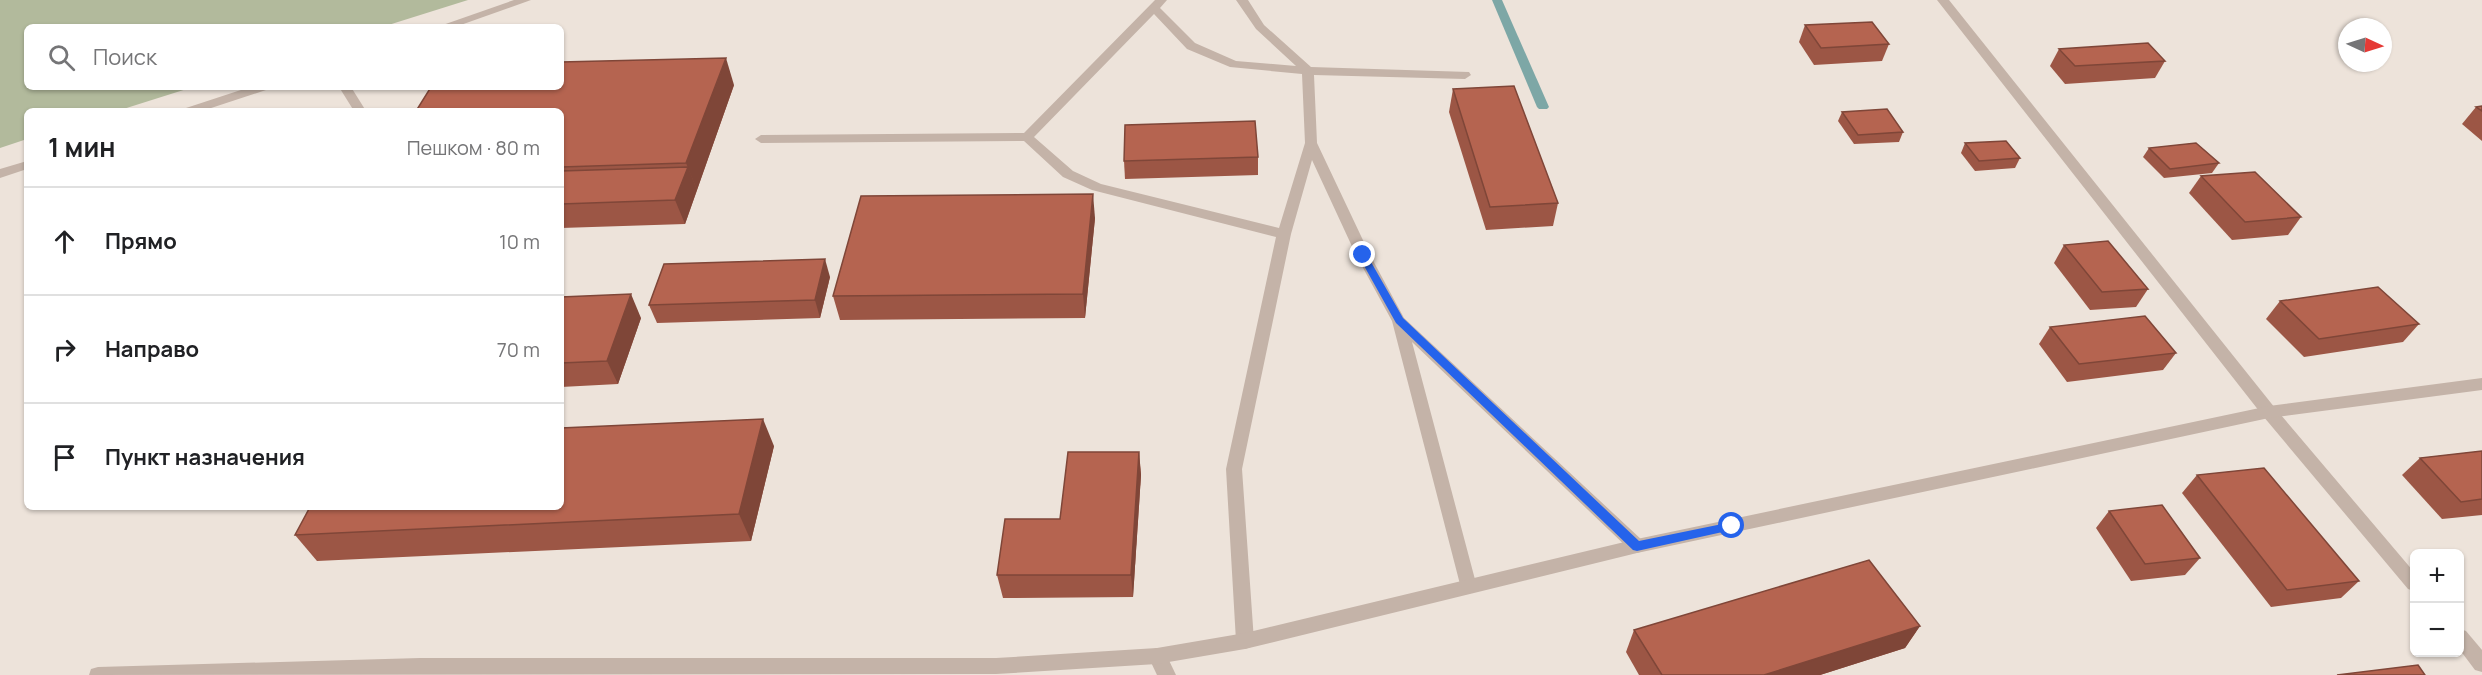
<!DOCTYPE html>
<html lang="ru">
<meta charset="utf-8">
<style>
:root{--surface:#fff;--page:#f2f2f2;--text:#202124;--muted:#757577;--line:#e0e0e0}
body{margin:0;font-family:Manrope,sans-serif;background:var(--page);color:var(--text)}
.controls{position:absolute;right:18px;bottom:18px;display:grid;overflow:hidden;border-radius:9px;box-shadow:0 2px 4px #0004}
.controls button{width:54px;height:54px;display:grid;place-items:center;padding:0;border:0;border-bottom:2px solid var(--line);background:var(--surface);color:var(--text);font:30px sans-serif}
.compass{position:absolute;left:2338px;top:18px;width:54px;height:54px;border-radius:50%;background:var(--surface);box-shadow:0 2px 4px #0004;rotate:94deg}
.stop{position:absolute;width:18px;height:18px;margin:-14px;border:4px solid #2563eb;border-radius:50%;background:#fff}
.stop.end{background:#2563eb;border-color:#fff;box-shadow:0 2px 6px #0008}
.list{margin:0;padding:0;list-style:none}
h2{display:flex;justify-content:space-between;align-items:center;height:78px;margin:0;padding:0 24px;font-size:26px}
h2 small{font-size:20px;font-weight:400;color:var(--muted)}
.list li{display:grid;grid-template-columns:39px 1fr auto;gap:18px;align-items:center;box-sizing:border-box;height:108px;padding:0 24px;border-top:2px solid var(--line)}
.list b{display:block;font-size:22px;white-space:nowrap}
.list em{font-size:20px;font-style:normal;color:var(--muted)}
.icon{flex:none;width:33px;height:33px;fill:none;stroke:currentColor;stroke-width:2;stroke-linecap:round;stroke-linejoin:round}
.map{position:relative;flex:none;width:2482px;height:675px;overflow:hidden}
.search{position:absolute;background:var(--surface);box-shadow:0 2px 4px #0004;left:24px;top:24px;width:540px;height:66px;display:flex;align-items:center;gap:15px;box-sizing:border-box;padding:0 21px;border-radius:9px;color:var(--muted);font-size:22px}
.panel{position:absolute;background:var(--surface);box-shadow:0 2px 4px #0004;left:24px;top:108px;width:540px;height:402px;border-radius:9px}
.map>svg:first-child{display:block}
.green{fill:#b2ba9c}
.lines{fill:none;stroke-linecap:round;stroke-linejoin:round}
.stream{fill:#7da7a6;fill-rule:evenodd}
.service{fill:#c4b3a8;fill-rule:evenodd}
.minor{fill:#c4b3a8;fill-rule:evenodd}
.tertiary{fill:#c4b3a8;fill-rule:evenodd}
.wall{fill:#9c5645}
.shaded-wall{fill:#7f4638}
.building{fill:#b56450;stroke:#7f4638;stroke-width:1.5}
.route{fill:#2563eb}
</style>
<div class="map">
<svg width="2482" height="675" viewBox="0 0 2482 675">
<rect width="100%" height="100%" fill="#ede3da"/>
<path class="green" d="M0,0h468l-86,27h-355v60h166l-76,24h-90v28l-27,9z"/>
<g class="lines">
<path class="stream" d="M1492,0h10l47,107 -2,2h-8l-2,-2z"/>
<g class="service">
<path d="M1155,0h12l-7,8 35,35 41,18 60,5 -40,-37 -20,-29h12l16,25 47,42 158,5 2,3 -6,4 -151,-4 3,68 53,112 34,63 239,223 3,5 -3,5 -6,2 -6,-2 -219,-209 65,245 -3,5 -6,2 -6,-2 -70,-271 -36,-66 -44,-95 -21,74 -49,235 12,172 -3,6 -6,2 -6,-2 -3,-6 -10,-172 50,-232 -184,-47 -29,-13 -39,-36 -263,2 -6,-4 6,-4 263,-2zM1154,14l33,35 43,18 72,7 3,69 -26,85 -178,-44 -28,-13 -39,-34z"/>
<path d="M339,87h12l15,24h-12z"/>
<path d="M1157,648l7,2 12,25h-19l-9,-19 2,-6z"/>
</g>
<g class="minor">
<path d="M1937,0h12l326,408 139,164v19l-6,-2 -145,-173z"/>
<path d="M2460,629l6,2 16,19v22l-7,-2 -15,-20z"/>
</g>
<g class="tertiary">
<path d="M514,0h17l-76,27h-18z"/>
<path d="M250,87h18l-2,3 -64,21h-18l2,-3z"/>
<path d="M27,161v8l-27,9v-9z"/>
<path d="M2482,378v12l-213,28 -632,135 -392,96 -88,15 -161,10 -907,1 2,-6 7,-2 322,-9h576l161,-10 88,-15 392,-94 632,-133z"/>
</g>
</g>
<g class="wall">
<path d="M1805,25l84,19 -7,17 -68,4 -15,-23z"/>
<path d="M2059,49l106,12 -10,17 -90,6 -15,-18z"/>
<path d="M734,85l-49,139 -124,4v-117z"/>
<path d="M1453,89l105,114 -5,23 -67,4 -37,-118z"/>
<path d="M2482,106v35l-20,-17 14,-17z"/>
<path d="M1842,112l61,20 -4,10 -45,2 -16,-23z"/>
<path d="M1965,143l55,15 -5,10 -40,3 -14,-18z"/>
<path d="M2149,148l70,15 -7,10 -48,5 -21,-21z"/>
<path d="M1258,157v18l-133,4 -1,-18z"/>
<path d="M2201,176l100,41 -13,18 -56,5 -43,-47z"/>
<path d="M1095,218l-10,100 -245,2 -7,-24z"/>
<path d="M2064,245l84,44 -12,18 -46,3 -36,-47z"/>
<path d="M830,277l-10,41 -163,5 -8,-18z"/>
<path d="M561,297l80,21 -23,66 -57,3z"/>
<path d="M2280,301l139,23 -16,18 -99,15 -38,-38z"/>
<path d="M2050,327l126,26 -13,17 -96,12 -28,-38z"/>
<path d="M774,446l-23,95 -434,20 -22,-26z"/>
<path d="M2482,451v64l-40,4 -40,-44 18,-17z"/>
<path d="M1139,452l2,23 -8,122 -130,1 -6,-23z"/>
<path d="M2197,475l162,106 -18,17 -70,9 -89,-114z"/>
<path d="M2109,511l91,47 -15,17 -54,6 -35,-53z"/>
<path d="M1920,626l-15,22 -85,27h-181l-13,-23 8,-22z"/>
</g>
<g class="shaded-wall">
<path d="M726,58l8,27 -37,105 -11,-27z"/>
<path d="M688,167l9,23 -12,34 -10,-24z"/>
<path d="M1093,194l2,24 -10,100 -2,-24z"/>
<path d="M825,259l5,18 -10,41 -5,-18z"/>
<path d="M631,294l10,24 -23,66 -11,-23z"/>
<path d="M763,419l11,27 -23,95 -12,-27z"/>
<path d="M1139,452l2,23 -8,122 -2,-22z"/>
<path d="M1920,626l-15,22 -85,27h-56z"/>
</g>
<g class="building">
<path d="M1872,22l17,22 -68,4 -16,-23z"/>
<path d="M2148,43l17,18 -90,5 -16,-17z"/>
<path d="M726,58l-40,105 -125,4v-56h-145l15,-24h130v-25z"/>
<path d="M1514,86l44,117 -68,4 -37,-118z"/>
<path d="M2482,106v5l-6,-4z"/>
<path d="M1887,109l16,23 -45,3 -16,-23z"/>
<path d="M1255,121l3,36 -134,4 1,-36z"/>
<path d="M2006,141l14,17 -41,3 -14,-18z"/>
<path d="M2196,143l23,20 -49,6 -21,-21z"/>
<path d="M688,167l-13,33 -114,4v-33z"/>
<path d="M2255,172l46,45 -56,5 -44,-46z"/>
<path d="M1093,194l-10,100 -250,2 28,-100z"/>
<path d="M2108,241l40,48 -46,3 -38,-47z"/>
<path d="M825,259l-10,41 -166,5 15,-41z"/>
<path d="M2378,287l41,37 -100,15 -39,-38z"/>
<path d="M631,294l-24,67 -46,2v-66z"/>
<path d="M2145,316l31,37 -97,11 -29,-37z"/>
<path d="M763,419l-24,95 -444,21 15,-28h251v-79z"/>
<path d="M2482,451v48l-21,3 -41,-44z"/>
<path d="M1068,452h71l-8,123h-134l8,-56h55z"/>
<path d="M2264,468l95,113 -72,9 -90,-115z"/>
<path d="M2162,505l38,53 -55,6 -36,-53z"/>
<path d="M1869,560l51,66 -156,49h-102l-28,-45z"/>
<path d="M2418,665l7,10h-88z"/>
</g>
<path class="route" d="M1363,252l4,3 36,63 236,223 93,-19 6,4 -2,3 -99,22 -4,-1 -237,-227 -38,-68z"/>
</svg>
<div class="controls">
<button>+</button>
<button>−</button>
</div>
<svg class="compass" viewBox="-18 -18 36 36"><path d="M0-13l5 13h-10z" fill="#e53935"/><path d="M0 13l5-13h-10z" fill="#757577"/></svg>
<div class="stop" style="left:1732px;top:526px"></div>
<div class="stop end" style="left:1363px;top:255px"></div>
<div class="search"><svg class="icon" aria-label="search" viewBox="0 0 24 24"><circle cx="10" cy="10" r="6"/><path d="M15 15l6 6"/></svg>Поиск</div>
<section class="panel">
<h2>1 мин<small>Пешком · 80 m</small></h2>
<ul class="list">
<li><svg class="icon" aria-label="ahead" viewBox="0 0 24 24"><path d="M12 20V5M6 11l6-6 6 6"/></svg><div><b>Прямо</b></div><em>10 m</em></li>
<li><svg class="icon" aria-label="right" viewBox="0 0 24 24"><path d="M7 20v-9h11M14 6l5 5-5 5"/></svg><div><b>Направо</b></div><em>70 m</em></li>
<li><svg class="icon" aria-label="arrive" viewBox="0 0 24 24"><path d="M6 21V4h12l-3 4 3 4H6"/></svg><div><b>Пункт назначения</b></div></li>
</ul>
</section>
</div>
